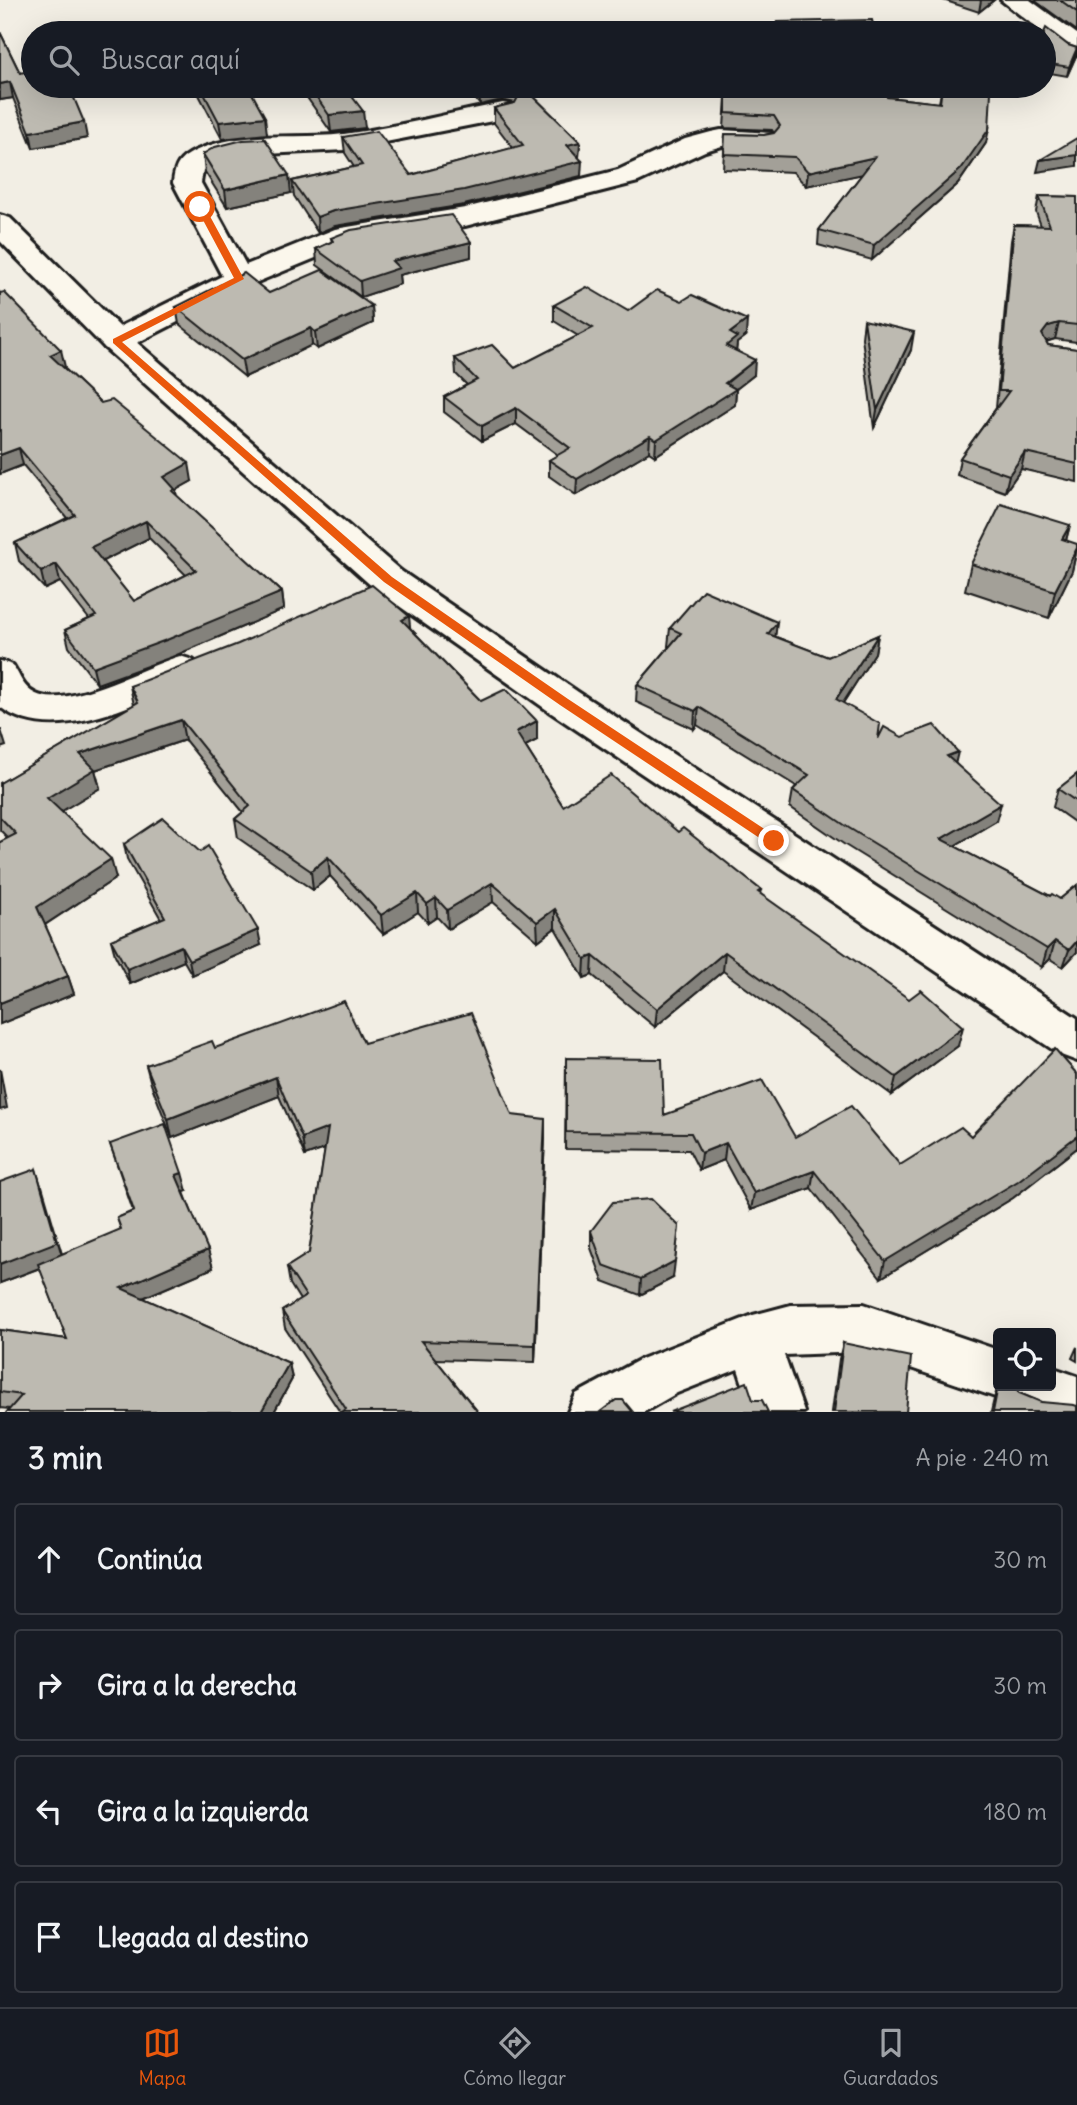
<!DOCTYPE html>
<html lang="es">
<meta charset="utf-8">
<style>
:root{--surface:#171b24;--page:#20242c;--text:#f1f3f6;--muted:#9ea1a6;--line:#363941;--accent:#ea580c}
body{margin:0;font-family:Delius,sans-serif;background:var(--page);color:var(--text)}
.controls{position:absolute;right:21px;bottom:21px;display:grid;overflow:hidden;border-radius:7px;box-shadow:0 7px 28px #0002}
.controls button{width:63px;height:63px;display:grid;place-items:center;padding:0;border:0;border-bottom:2px solid var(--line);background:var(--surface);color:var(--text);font:35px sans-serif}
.stop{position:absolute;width:21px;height:21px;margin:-16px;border:5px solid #ea580c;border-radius:50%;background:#fff}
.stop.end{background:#ea580c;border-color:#fff;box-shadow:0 2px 7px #0008}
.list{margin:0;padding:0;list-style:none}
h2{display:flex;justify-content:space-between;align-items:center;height:91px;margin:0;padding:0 28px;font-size:30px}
h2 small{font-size:23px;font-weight:400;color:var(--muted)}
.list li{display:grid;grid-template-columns:46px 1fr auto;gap:21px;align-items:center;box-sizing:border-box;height:112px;margin:0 14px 14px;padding:0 14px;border:2px solid var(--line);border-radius:7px}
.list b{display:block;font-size:26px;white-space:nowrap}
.list em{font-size:23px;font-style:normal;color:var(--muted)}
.icon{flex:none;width:38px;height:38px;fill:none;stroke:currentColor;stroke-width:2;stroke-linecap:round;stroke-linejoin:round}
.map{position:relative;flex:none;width:1077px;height:1412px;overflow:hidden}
.search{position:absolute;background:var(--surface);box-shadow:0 7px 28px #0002;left:21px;right:21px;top:21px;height:77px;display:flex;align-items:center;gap:18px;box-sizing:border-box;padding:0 24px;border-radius:38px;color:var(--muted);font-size:26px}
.sheet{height:595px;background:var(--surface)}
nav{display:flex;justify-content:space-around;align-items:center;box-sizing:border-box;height:98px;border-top:2px solid var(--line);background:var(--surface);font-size:19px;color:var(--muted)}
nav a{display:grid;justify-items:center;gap:4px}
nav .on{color:var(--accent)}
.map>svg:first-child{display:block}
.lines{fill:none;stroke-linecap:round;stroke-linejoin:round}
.minor-casing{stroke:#1c1c1c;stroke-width:6}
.major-casing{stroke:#1c1c1c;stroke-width:6}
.minor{fill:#fbf7ec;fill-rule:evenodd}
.major{fill:#fbf7ec;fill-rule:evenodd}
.wall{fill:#a3a098;stroke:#1c1c1c;stroke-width:2;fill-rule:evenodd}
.shaded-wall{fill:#84827c;stroke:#1c1c1c;stroke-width:2}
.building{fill:#bdbab1;stroke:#1c1c1c;stroke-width:2;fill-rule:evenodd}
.route{fill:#ea580c}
</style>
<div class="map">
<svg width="1077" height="1412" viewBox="0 0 1077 1412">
<rect width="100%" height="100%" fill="#f2eee4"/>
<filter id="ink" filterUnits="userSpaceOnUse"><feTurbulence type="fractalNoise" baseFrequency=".0143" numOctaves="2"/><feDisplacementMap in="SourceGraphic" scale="14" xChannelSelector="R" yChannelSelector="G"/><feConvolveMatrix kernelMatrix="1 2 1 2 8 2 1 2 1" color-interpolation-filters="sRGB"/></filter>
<g filter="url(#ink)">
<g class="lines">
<defs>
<g id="minor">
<path d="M1001,0h29l47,34v20l-9,-2z"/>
<path d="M503,103l10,2 4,6 -4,6 -168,33 -100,5 -29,7 -13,8 -2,13 45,82 89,-36 130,-21 153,-38 67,-31 26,-7 10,-2 51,3 4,6 -4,6 -10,2 -40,-1 -17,5 -67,31 -173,44 -113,17 -102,42 -123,63 -11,2 -11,-2 -5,-7 5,-7 117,-58 -49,-93c2,-18 6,-24 22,-32 47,-22 100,-11 149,-17 54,-7 106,-21 159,-31z"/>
<path d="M180,656l13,4 6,9 -6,9c-52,24 -140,70 -193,29v-46l13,4c7,11 10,23 23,29 32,16 111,-29 144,-38z"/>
<path d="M864,1304l134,46v36h53v-19l26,9v36h-40l-22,-9 -4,-9 -13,4 -134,-46 -80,3 20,57h-52l-14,-43 -61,24 -33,19h-76l8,-18 65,-35 112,-44 38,-10z"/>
</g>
<path id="major" d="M0,215l10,3 117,116 274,237 177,121 499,326v43l-16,-6 -511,-343 -175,-123 -270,-241 -105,-107z"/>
</defs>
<use href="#minor" class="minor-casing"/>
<use href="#major" class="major-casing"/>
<use href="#minor" class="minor"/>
<use href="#major" class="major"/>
</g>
<g class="wall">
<path d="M943,0h51l-15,12z"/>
<path d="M1034,0h43v31z"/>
<path d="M777,22l98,11h-99z"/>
<path d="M0,32l20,41 67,65 -54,10 -20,-50 -13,2z"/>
<path d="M1044,33l24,12 9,3 -1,8 -9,20 -23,-4z"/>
<path d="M197,86h51l19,48 -45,5 -24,-46z"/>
<path d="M299,86h45l21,42 -34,4z"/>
<path d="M470,86h53l57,56 -1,15h-1l3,19 -117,29 -129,21 -17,7 -24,-37 -2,-15 62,-14 -9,-14 -2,-16 68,38 102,-27 -19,-25v-15l21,-5 -13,-3 -22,5 -9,-11z"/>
<path d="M789,86h96l2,11 52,6 3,-16 44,56 -28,41 -86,76 -54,-15 1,-15 43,-56 -56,12 -13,-14 -70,-3 2,-35 39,1 10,-2 -2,-3 -48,-2 2,-31 6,-1 1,-4 58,1z"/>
<path d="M203,154l88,39 -64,14 -22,-35z"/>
<path d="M1039,196l38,1v145l-22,-3 -9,3 2,3 29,4v133l-56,-13 -16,23 -48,-17 3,-17 36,-50 15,-167 3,-16 27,1 -5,-14z"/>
<path d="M331,238l140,4v15l-72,18 1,9 -39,13 -44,-32 -1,-16 16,-7z"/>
<path d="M0,293l64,75 37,35 91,78 -16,9v5l106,97 2,17 -112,48 -75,27 -28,-37 -4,-17 24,-11 -29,-37 -15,7 -26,-28 -4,-18 52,-25 -44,-53 -23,9zM149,538l37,37 -52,26 -32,-40z"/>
<path d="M269,293l103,13 1,17 -56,26 -5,-4 -67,32 -66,-53 -3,-17z"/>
<path d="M554,305l74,6 118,25 -9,7 -1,8 18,24 -18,14 -1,16 -80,51 -6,-4 -73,43 -27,-19v-16l9,-5 -42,-31 -34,17 -38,-29v-15l23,-12 -11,-11 -1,-16 60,10 63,-32 -24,-15z"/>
<path d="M864,320l47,30 -37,78 -12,-90z"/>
<path d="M1070,525l-4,15 11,8v2l-5,21 -23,47 -84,-28 6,-26z"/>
<path d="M410,628l71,73 56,39 -12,6 38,60 115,26 83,58 -1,4 198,152 -66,49 -169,-124 -68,56 -63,-52 -8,3 -29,-50 -17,13 -45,-39 -45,27 -11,-12 -9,6 -10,-11 -35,22 -53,-58 -17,14 -75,-52 -3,-19 8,-7 -58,-72 -90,30 5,18 -39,23 55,67 -71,47 23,51 6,18 -74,30v-182l8,-4 -8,-8v-47l134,-78 -4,-19z"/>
<path d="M670,628l106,9 52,20 50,-22 -3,18 -32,50 35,36 24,-2 54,27 40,57 -42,25 96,50 10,3 17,-14v67l-14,15 -13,-8 -8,8 -197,-122 -55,-38 3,-17 3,-4 -99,-61 -3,4 -58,-27 1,-17 33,-39h-2z"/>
<path d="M1077,774v50l-24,-17 5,-18z"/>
<path d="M124,844l137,101 -69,30 -8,-14 -54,23 -15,-29 -4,-15 50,-21 -34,-60z"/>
<path d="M364,1043l148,72 33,22 -10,225 -100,-3 43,53h-138l-55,-84 -3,-17 18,-11 -10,-16 -3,-17 22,-14 16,-104 -20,7 -26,-60 -107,42 -21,-54 -5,-19 69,-17z"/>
<path d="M566,1058l98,57 131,22 105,28 71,-29 106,-62v74l-64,50 -132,80 -70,-90 -60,22 -27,-50 -25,10 -10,-20 -124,-1z"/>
<path d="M110,1144l77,47 -3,1 29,76 -70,30 146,65 3,16 -18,33h-267l3,-3 -10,-1v-78l67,9 -27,-71 -40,15v-101l42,4 20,68 59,-24 -4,-12 16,-7z"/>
<path d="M591,1231l82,47 -33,17 -37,-14 -12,-33z"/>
<path d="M843,1343l63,69h-74l7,-53z"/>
<path d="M1077,1347v14l-5,-3z"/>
<path d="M998,1386l21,7 22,9 36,10h-86l3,-13z"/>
</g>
<g class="shaded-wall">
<path d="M981,0h13l-15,12z"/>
<path d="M1077,49l-1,7 -9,20 2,-9z"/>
<path d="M10,82l3,16 -13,2v-16z"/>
<path d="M502,86v14l-22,5 -1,-15z"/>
<path d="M363,111l2,17 -34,4 -2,-17z"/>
<path d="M265,117l2,17 -45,5 -3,-17z"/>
<path d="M84,122l3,16 -54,10 -3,-16z"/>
<path d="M989,129l-3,14 -28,41 -86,76 2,-15z"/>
<path d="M580,142l-1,15 -12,3v-15z"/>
<path d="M1077,155v11l-40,6 3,-12z"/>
<path d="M875,157l-2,15 -67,14 2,-14z"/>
<path d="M582,161l-1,15 -117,29 -129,21 -17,7 -1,-16 16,-6z"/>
<path d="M289,175l2,18 -64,14 -2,-17z"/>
<path d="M471,242v15l-72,18 1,9 -39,13 -1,-16 32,-20z"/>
<path d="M372,306l1,17 -56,26 -2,-17z"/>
<path d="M747,320l-1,16 -9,7 -1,10 -10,-7 4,-13z"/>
<path d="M1059,323l-4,16 -11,3 -2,-8 6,-8z"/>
<path d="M311,328l1,17 -67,32 -3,-17z"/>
<path d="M914,332l-3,18 -37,78 3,-18z"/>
<path d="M61,350l4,17 -11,5 -4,-17z"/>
<path d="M755,360l-1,15 -19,15 1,-1 -1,16 -80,51 1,-16z"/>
<path d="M516,408v16l-34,17v-15z"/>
<path d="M650,436l-1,16 -73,43 1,-16z"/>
<path d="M19,448l4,17 -23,9v-19z"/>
<path d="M1025,452l-4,17 -16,23 4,-17z"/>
<path d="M189,463l3,18 -16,9 2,16 -14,-29z"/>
<path d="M146,521l3,17 -54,27 -4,-18z"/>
<path d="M1070,525l-7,27 -1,-13z"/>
<path d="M1077,548l-5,23 -23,47 6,-27z"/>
<path d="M56,564l4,18 -15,7 -4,-17z"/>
<path d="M282,592l2,17 -112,48 -75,27 -4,-17z"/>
<path d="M409,616l2,20 -9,-16z"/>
<path d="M777,622l-2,18 -7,-6z"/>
<path d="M878,635l-3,18 -41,64 2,-18z"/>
<path d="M699,707l-2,18 -3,4 1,-18z"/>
<path d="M181,720l4,20 -90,30 5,18 -48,29 -5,-19 33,-44z"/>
<path d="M537,721v19l-21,11v-19z"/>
<path d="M0,730h1l5,16 -6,2z"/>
<path d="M958,752l-4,17 -7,-13z"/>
<path d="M1001,804l-5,17 -59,35 4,-17z"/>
<path d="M328,857l2,19 -17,14 -2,-19z"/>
<path d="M111,859l5,19 -73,48 -6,-19z"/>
<path d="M492,883l1,19 -45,27 -1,-19z"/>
<path d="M417,893l1,19 -35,22 -2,-19z"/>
<path d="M436,898l1,19 -9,6 -1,-19z"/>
<path d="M555,909v19l-17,13 -1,-19z"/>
<path d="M258,930l3,15 -69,30 -3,-15z"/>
<path d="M1055,941l-5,18 -8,8 5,-18z"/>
<path d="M1077,941v11l-14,15 6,-17z"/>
<path d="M181,946l3,15 -54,23 -3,-15z"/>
<path d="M725,952l-2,19 -68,56 2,-18z"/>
<path d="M593,956l-1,19 -8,3 1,-19z"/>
<path d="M68,976l6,18 -74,30v-21z"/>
<path d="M963,1027l-5,19 -66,49 4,-18z"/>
<path d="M0,1069l7,39 -7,2z"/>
<path d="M276,1077l3,19 -107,42 -4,-19z"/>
<path d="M545,1119v18l-10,225v-17z"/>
<path d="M328,1128l2,19 -25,9 -3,-18z"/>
<path d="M1077,1136v12l-64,50 -132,80 4,-17z"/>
<path d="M726,1143l-2,17 -25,10 2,-17z"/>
<path d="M36,1169l27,90 -63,24v-19z"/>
<path d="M814,1171l-3,17 -60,22 3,-17z"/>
<path d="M182,1173l5,18 -6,2 -5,-18z"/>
<path d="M679,1226l-6,52 -33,17 1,-16z"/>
<path d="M208,1250l5,18 -87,37 -5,-17z"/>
<path d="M289,1363l3,16 -18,33h-13z"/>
</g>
<g class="building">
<path d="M1060,0h17v12z"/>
<path d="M872,20l3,13h-95l-3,-11z"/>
<path d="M1046,28l22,17 9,3 -8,19 -25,-4v-30z"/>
<path d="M0,32l20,41 13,-3v16h36l15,36 -54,10 -20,-50 -10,2z"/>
<path d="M200,86h48l17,31 -46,5z"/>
<path d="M309,86h35l19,25 -34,4z"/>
<path d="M476,86h25l-22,4z"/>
<path d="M503,86h20l57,56 -13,3 15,16 -118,29 -131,21 -16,6 -25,-36 70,-16 -19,-28 34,-6 34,44 112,-30 -29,-37 21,-5 4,-8 -4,-6z"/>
<path d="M795,86h90l2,11 53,6 2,-16 49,5 -2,37 -28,40 -87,76 -55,-15 56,-73 -67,15 -13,-15 -71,-3 1,-20 39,1 10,-2 6,-7 -6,-10 -48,-3v-16l7,-1v-4l64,1z"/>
<path d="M1077,138v17l-37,5z"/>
<path d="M265,139l24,36 -64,15 -22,-36 12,-7 28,-7z"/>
<path d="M1039,196l38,1v128l-18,-2 -11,3 -6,8 6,11 29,4v115l-52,-12 -16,23 -49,-17 49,-67h-10l15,-166 36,1z"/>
<path d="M451,215l20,27 -79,19 7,7 -39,13 -44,-32 17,-8 -2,-3 20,-8z"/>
<path d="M322,270l50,36 -57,26 -4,-4 -69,32 -66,-53 68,-34 25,20z"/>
<path d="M587,287l41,24 29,-21 25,11 10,-6 55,25 -17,13 7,4 -11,9 29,14 -30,23 11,6 -80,51 -6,-4 -73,43 -28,-19 21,-12 -54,-40 -34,18 -38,-29 33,-17 -22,-22 37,-13 23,23 78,-40 -39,-23z"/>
<path d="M4,292l57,58 -11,5 51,48 11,-3 77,63 -25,14 11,12 -3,2 110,101 -113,47 -76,28 -28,-37 31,-14 -40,-52 -15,8 -26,-29 60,-28 -56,-67 -19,7v-162zM146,521l50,49 -62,31 -43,-54z"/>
<path d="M864,320l50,12 -37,78z"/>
<path d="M1001,504l69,21 -8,14 15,5v4l-22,43 -84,-27z"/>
<path d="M372,585l37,31 -7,4 79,81 25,-12 31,32 -21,11 47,74 48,-31 67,57 5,-4 78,62 -3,2 151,107 12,-9 42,37 -67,50 -171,-125 -68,57 -64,-53 -8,3 -30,-50 -18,13 -45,-39 -45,27 -11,-12 -9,6 -10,-11 -36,22 -53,-58 -17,14 -76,-52 15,-13 -69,-86 -101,34 15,15 -48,29 64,61 -74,48 31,69 -68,27v-161l16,-8 -16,-17v-34l138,-81 -8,-16 108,-42z"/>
<path d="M703,590l74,32 -9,12 60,23 50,-22 -42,64 44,25 -2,15 6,-12 18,10 32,-12 24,27 -11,4 54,48 -60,35 109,57 2,-2 8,5 17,-14v56l-8,9 -14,-9 -8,8 -198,-121 -56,-38 16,-15 -110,-68 -4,4 -58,-26 44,-52 -11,-5z"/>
<path d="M1077,774v28l-19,-13z"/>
<path d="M163,818l37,34 8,-6 50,84 -69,30 -8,-14 -54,23 -16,-29 54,-23 -41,-73z"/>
<path d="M344,1001l20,42 107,-30 41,102 33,4 -10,226 -114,-4 57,71h-136l4,-3 -64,-98 24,-15 -19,-29 22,-14 19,-125 -26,10 -26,-61 -108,42 -22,-54 66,-24 3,7z"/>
<path d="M1055,1049l22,25v62l-59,45 -133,80 -71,-90 -60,22 -28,-50 -25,10 -10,-20 -125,-1v-74l96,1 2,56 98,-35 33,57 56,-31 49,59 61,-38 10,9z"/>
<path d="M165,1124l17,49 -6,2 32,75 -87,38 168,75 -28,49h-254l15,-17 -22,-3v-62l67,9 -29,-75 83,-35 -4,-11 17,-7 -24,-67z"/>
<path d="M36,1169l21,73 -57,22v-82z"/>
<path d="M651,1199l28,27 -4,35 -34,18 -38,-14 -12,-34 22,-29z"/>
<path d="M843,1343l68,14 -5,55h-72z"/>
<path d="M747,1382l6,18h9l6,12h-98z"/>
<path d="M998,1386h16l5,7 22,9 33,3 3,1v6h-84z"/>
<path d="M616,1400h7l10,12h-33z"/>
</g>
</g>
<path class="route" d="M200,205l5,2 39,72 -122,63 270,235 176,122 210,139v7h-8l-210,-140 -176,-123 -271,-239v-4l121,-61 -38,-71z"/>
</svg>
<div class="controls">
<button><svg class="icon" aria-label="locate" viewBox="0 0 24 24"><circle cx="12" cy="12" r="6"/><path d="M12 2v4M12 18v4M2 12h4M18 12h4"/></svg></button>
</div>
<div class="stop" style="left:200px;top:207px"></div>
<div class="stop end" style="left:774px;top:841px"></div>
<div class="search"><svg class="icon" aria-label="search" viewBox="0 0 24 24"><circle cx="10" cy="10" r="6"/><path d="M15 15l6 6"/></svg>Buscar aquí</div>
</div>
<section class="sheet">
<h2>3 min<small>A pie · 240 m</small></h2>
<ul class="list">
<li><svg class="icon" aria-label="ahead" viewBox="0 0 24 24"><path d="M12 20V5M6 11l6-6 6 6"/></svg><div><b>Continúa</b></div><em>30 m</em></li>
<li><svg class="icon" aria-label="right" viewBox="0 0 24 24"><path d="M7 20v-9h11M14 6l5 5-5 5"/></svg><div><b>Gira a la derecha</b></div><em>30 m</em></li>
<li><svg class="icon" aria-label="left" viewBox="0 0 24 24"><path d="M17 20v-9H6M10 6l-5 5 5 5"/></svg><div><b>Gira a la izquierda</b></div><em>180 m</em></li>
<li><svg class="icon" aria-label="arrive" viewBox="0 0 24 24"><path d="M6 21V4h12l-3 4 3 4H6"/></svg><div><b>Llegada al destino</b></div></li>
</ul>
</section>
<nav>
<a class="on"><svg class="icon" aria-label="map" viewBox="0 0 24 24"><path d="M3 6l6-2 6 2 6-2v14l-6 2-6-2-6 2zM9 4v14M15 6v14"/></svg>Mapa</a>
<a><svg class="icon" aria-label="directions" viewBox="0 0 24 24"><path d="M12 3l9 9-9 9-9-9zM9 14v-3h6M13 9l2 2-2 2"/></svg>Cómo llegar</a>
<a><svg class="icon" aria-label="saved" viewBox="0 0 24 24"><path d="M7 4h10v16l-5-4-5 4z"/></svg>Guardados</a>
</nav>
